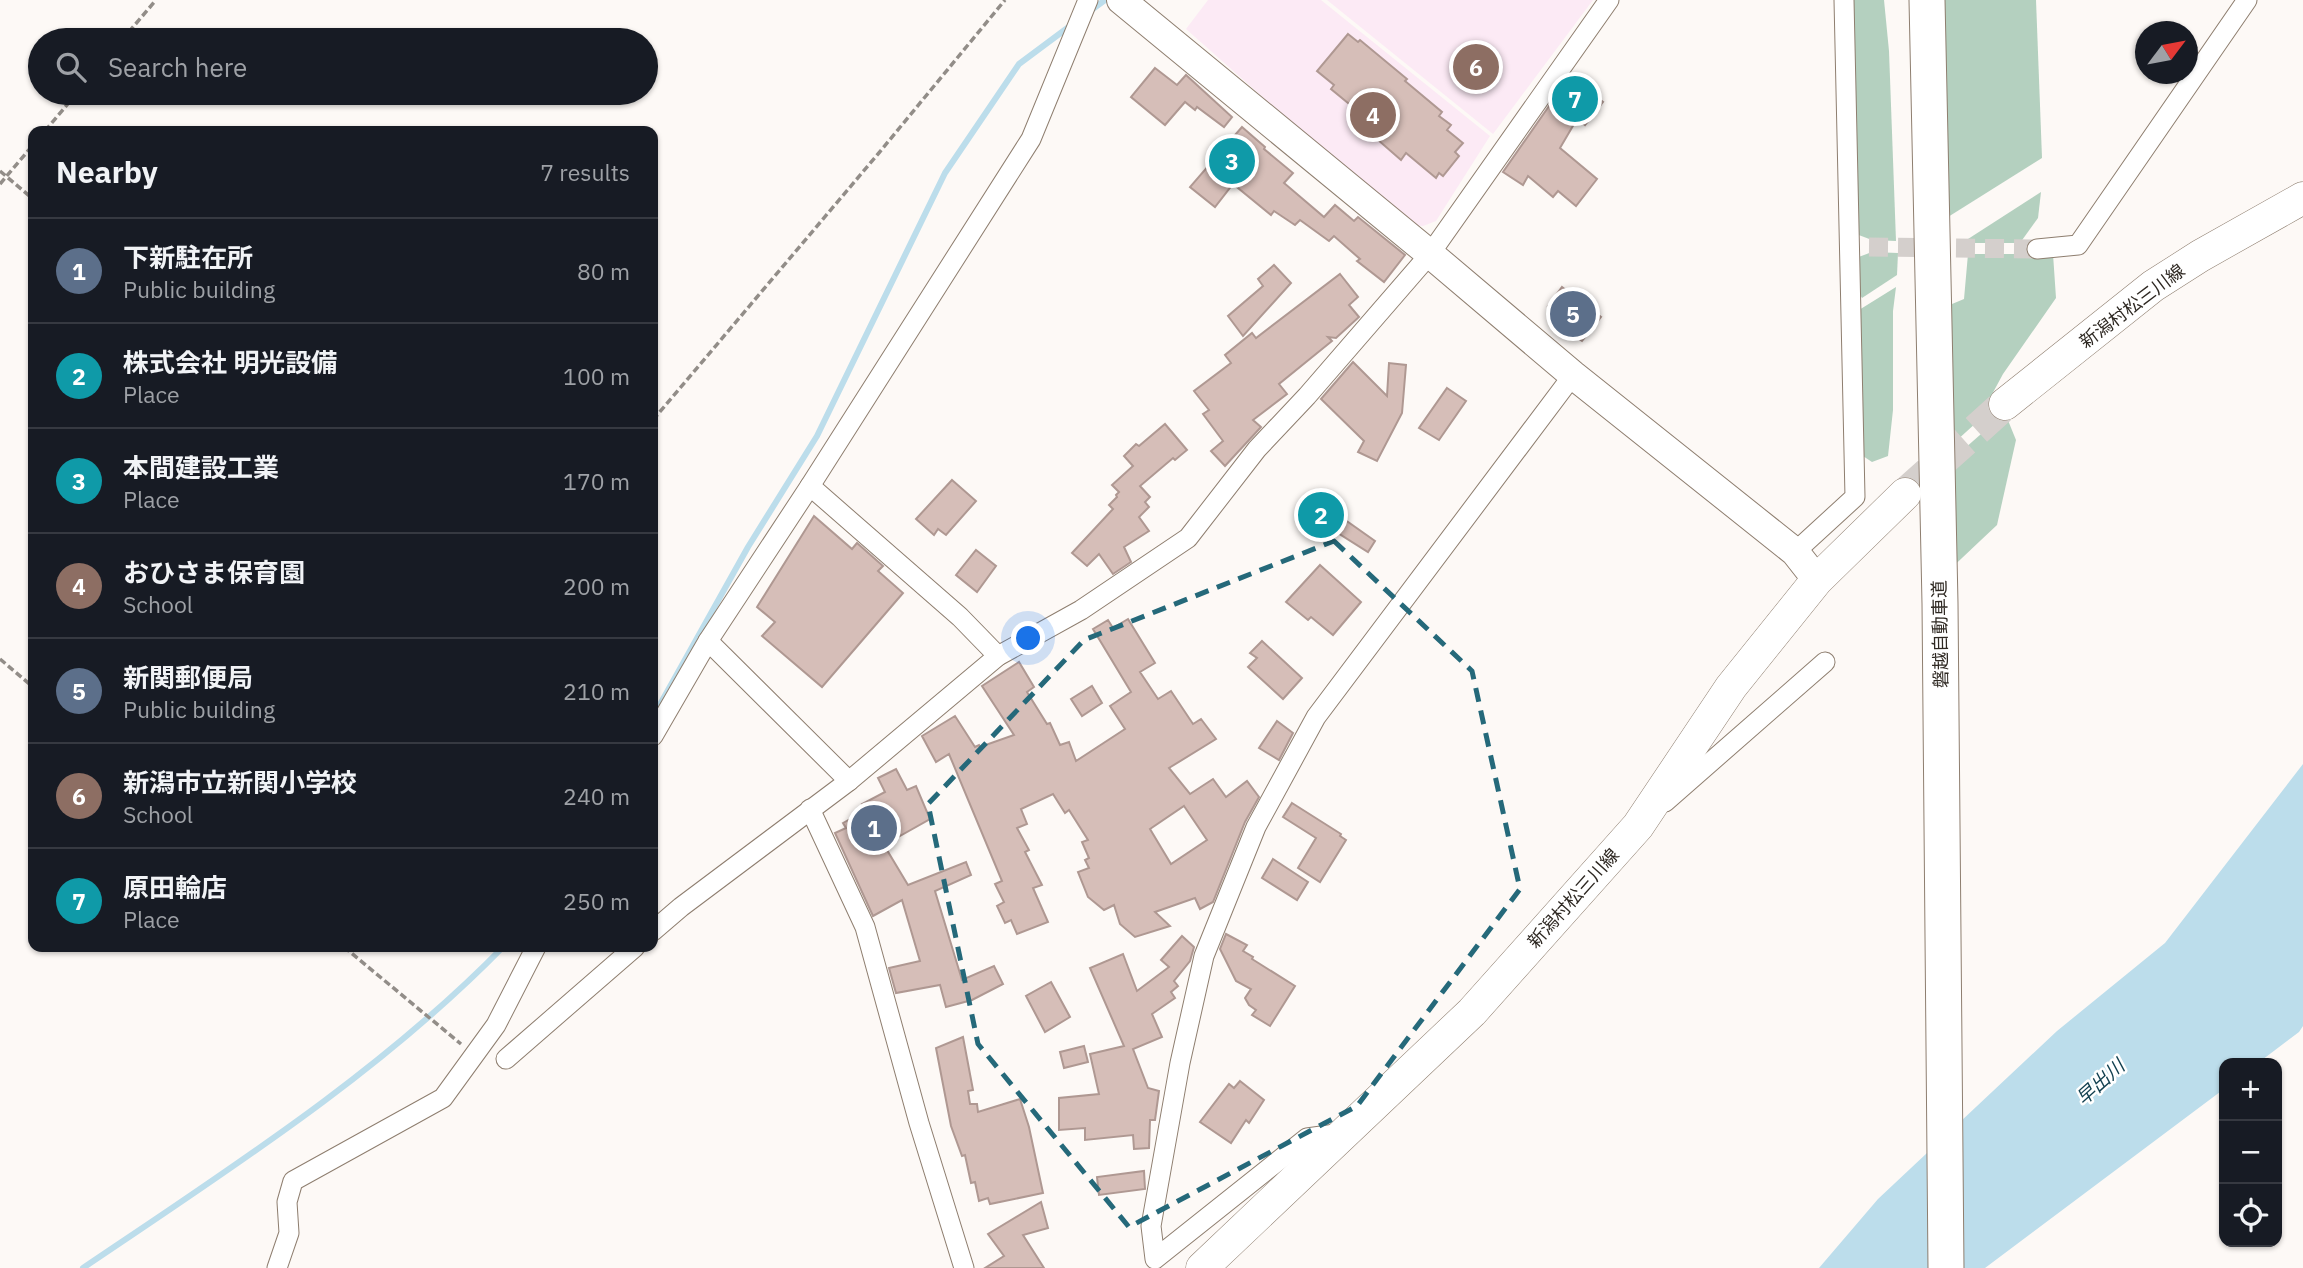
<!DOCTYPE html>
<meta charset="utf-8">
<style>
:root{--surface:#171b24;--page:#20242c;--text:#f1f3f6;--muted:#9ea1a6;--line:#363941;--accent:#1a73e8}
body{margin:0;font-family:"IBM Plex Sans","Noto Sans JP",sans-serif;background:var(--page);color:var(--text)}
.controls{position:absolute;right:21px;bottom:21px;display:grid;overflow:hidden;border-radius:14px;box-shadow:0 2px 5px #0004}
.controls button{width:63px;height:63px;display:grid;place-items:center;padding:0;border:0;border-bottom:2px solid var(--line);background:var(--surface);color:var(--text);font:35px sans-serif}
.compass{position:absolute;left:2135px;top:21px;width:63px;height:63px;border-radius:50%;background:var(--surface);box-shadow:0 2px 5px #0004;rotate:58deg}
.you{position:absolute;left:1029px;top:639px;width:24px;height:24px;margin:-18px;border:5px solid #fff;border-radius:50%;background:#1a73e8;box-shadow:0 0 0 10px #1a73e833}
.badge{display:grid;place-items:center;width:46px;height:46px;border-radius:50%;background:var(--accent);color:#fff;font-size:23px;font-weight:700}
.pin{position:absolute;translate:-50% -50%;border:4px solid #fff;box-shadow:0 2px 7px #0006}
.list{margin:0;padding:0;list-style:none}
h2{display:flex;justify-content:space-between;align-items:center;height:91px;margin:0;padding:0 28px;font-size:30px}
h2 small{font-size:23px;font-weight:400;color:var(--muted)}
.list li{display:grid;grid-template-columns:46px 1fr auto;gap:21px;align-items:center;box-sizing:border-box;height:105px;padding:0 28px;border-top:2px solid var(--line)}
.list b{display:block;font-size:26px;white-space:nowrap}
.list p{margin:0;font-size:23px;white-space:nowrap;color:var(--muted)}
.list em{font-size:23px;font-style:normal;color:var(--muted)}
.icon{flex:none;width:38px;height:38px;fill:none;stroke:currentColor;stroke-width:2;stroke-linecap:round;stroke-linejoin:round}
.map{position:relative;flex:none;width:2303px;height:1268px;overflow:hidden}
.search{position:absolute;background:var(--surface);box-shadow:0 2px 5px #0004;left:28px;top:28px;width:630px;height:77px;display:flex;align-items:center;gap:18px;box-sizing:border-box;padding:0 24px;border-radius:38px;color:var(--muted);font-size:26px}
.panel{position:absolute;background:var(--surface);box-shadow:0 2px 5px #0004;left:28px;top:126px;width:630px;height:826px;border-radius:14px}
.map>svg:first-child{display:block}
.education{fill:#fceaf5}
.green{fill:#b4d0bf}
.water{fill:#bcddeb}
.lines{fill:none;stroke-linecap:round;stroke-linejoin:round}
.stream{stroke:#bcddeb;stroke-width:6}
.building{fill:#d6beb8;stroke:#af9892;stroke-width:2;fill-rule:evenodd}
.street-tunnel{stroke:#d4cfcc;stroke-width:19;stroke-dasharray:19 10;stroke-linecap:butt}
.primary-tunnel{stroke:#d4cfcc;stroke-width:32;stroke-dasharray:32 16;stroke-linecap:butt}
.street-casing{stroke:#8e7e6f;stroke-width:21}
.secondary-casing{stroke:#8e7e6f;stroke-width:30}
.primary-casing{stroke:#8e7e6f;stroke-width:33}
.highway-casing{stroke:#8e7e6f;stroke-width:37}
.path{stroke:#928d88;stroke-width:3.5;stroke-dasharray:7 3.5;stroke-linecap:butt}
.street{stroke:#fff;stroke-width:19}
.secondary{stroke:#fff;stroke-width:28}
.primary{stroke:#fff;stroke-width:32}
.highway{stroke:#fff;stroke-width:35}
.marked{fill:none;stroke:#25697a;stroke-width:5;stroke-dasharray:14 9;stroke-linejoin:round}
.labels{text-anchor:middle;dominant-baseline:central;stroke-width:5;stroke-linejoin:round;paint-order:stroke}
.street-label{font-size:18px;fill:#2e2822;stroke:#fff}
.water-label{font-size:19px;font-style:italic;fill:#103f4f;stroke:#fff}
</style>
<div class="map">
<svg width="2303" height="1268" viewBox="0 0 2303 1268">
<rect width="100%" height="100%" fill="#fdf9f6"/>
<g class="education">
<path d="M1208,0h113l169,136 -54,85 -13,5 -10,-1 -86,-71 -141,-125z"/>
<path d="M1327,0h266l-100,134z"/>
</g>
<g class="green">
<path d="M1850,0h34l5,51 7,190 -24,-1 -16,-6z"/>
<path d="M1943,0h93l6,158 -94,59z"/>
<path d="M2041,192l-3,26 -18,25h-51l-1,-4z"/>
<path d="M1872,252l26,1 -1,22 -35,23 -5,-8 -1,-32z"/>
<path d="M1968,254h85l3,44 -53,76 -26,48 -33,30v-139l8,-9 12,-5z"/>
<path d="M1896,287l-3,24v99l-5,46 -16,6 -12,-8 -1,-144z"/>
<path d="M2005,413l11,27 -19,85 -52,49 3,-111z"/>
</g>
<path class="water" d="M2303,764v262l-4,6 -41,31h-34v26l-239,179h-166l59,-69 179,-168 108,-88z"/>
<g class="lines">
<g class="stream">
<path d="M1090,11l15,-11"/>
<path d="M653,717l95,-170 69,-111 128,-263 74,-109 51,-38"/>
<path d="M83,1268c145,-98 297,-195 420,-321"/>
</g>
</g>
<g class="building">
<path d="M1348,34l10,8 2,-2 47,39 -2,2 37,31 -3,4 12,9 -4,5 16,13 -8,9 4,4 -16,20 -4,-3 -3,5 -30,-25 -5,7 -31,-27 6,-7 -45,-37 3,-4 -17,-14z"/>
<path d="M1155,68l22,17 9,-10 46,42 -8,10 -27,-20 -2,3 -10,-8 -20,23 -34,-28z"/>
<path d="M1570,76l33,26 -18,23 -8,-6 -17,29 37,31 -21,27 -18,-15 -5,6 -25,-21 -5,9 -20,-13z"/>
<path d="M1242,127l23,20 -1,2 29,24 -9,10 40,34 11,-12 19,16 4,-4 47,38 -21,27 -27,-21 3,-2 -26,-23 -5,5 -29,-21 -5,5 -21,-14 -3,4 -38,-31 -18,23 -25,-20z"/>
<path d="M1274,265l17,18 -48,53 -15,-20 35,-30 -5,-7z"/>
<path d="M1340,274l18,23 -9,8 10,12 -23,21 -8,-1 4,4 -53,43 8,10 -34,26 8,7 -36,39 -14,-15 12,-10 -20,-27 6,-4 -15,-19 37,-28 -6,-8 27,-22 4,5z"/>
<path d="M1562,287l39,30 -19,24 -30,-21 5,-7 -9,-7z"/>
<path d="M1353,362l34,34 2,-33 17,2 -4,48 -25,48 -19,-9 6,-11 -43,-42z"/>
<path d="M1447,388l19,13 -27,39 -20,-12z"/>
<path d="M1165,424l22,26 -12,10 -2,-2 -33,28 10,11 -5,5 4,5 -10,10 10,14 -25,16 7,15 -18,12 -14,-20 -12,12 -15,-13 41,-44 -4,-4 8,-8 -1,-2 3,-3 -7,-7 21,-19 -9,-10 12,-12 3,2z"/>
<path d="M952,480l24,21 -30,34 -8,-6 -4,6 -18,-16z"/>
<path d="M1319,490l21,14 -6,8 41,29 -7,11 -43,-27 -4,7 -22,-14z"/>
<path d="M814,516l38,33 5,-6 26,23 -5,5 25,22 -81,94 -60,-51 13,-14 -18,-15z"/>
<path d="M976,550l20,16 -19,26 -21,-17z"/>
<path d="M1320,565l41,37 -28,33 -22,-18 -3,3 -22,-18z"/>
<path d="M1128,619l27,44 -15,9 18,27 13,-8 22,33 8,-5 15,20 -47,29 21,26 23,-15 13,18 21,-16 12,16 -14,25 -32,80 -13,7 -5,-11 -40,14 15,14 -35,11 -15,-13 -6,-19 -10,5 -16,-13 -10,-25 11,-4 -4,-8 4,-2 -7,-16 6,-2 -19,-30 -4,3 -12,-19 -32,15 6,15 -10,4 12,22 -4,2 17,33 -9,3 15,34 -31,12 -6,-14 -6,3 -8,-17 7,-4 -9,-18 7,-3 -53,-127 -13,8 -14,-26 33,-20 20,31 4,-2 1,2 34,-12 -32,-49 37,-24 15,25 -7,5 20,32 3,-1 10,22 9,-3 7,19 49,-32 -15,-23 21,-14 -38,-63 15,-9 5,8zM1184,806l23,34 -36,24 -21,-35z"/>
<path d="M1262,641l40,37 -19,21 -35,-32 9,-9 -7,-5z"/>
<path d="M1092,686l10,17 -20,13 -11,-17z"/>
<path d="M1277,721l16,12 -14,27 -20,-12z"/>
<path d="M896,769l11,21 9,-4 14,33 -46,26 24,40 58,-23 5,13 -36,16 27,89 32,-14 9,18 -31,16 -26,7 -6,-22 -44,8 -7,-25 31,-7 -18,-61 -29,16 -38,-83 11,-5 -3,-5 23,-13 -4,-6 23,-12 -7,-14z"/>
<path d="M1292,803l49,31 -1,2 6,4 -26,42 -22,-14 18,-30 -33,-21z"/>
<path d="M1273,859l35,23 -11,18 -35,-22z"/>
<path d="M1226,934l21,11 -4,6 10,6 -1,2 43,27 -25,40 -18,-11 4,-5 -7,-5 -4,-7 6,-9 -15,-8 -16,-32z"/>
<path d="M1182,936l12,11 -4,14 -16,20 4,5 -7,6 4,6 -23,16 10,23 -29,12 15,39 11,3 -4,29h-5l-1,28 -15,1 -1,-14 -48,5v-12l-26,2v-32l40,-4 -9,-40 34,-8 -34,-78 33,-14 14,37 32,-24 -8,-7z"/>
<path d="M1051,982l19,35 -25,15 -19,-36z"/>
<path d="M963,1037l10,53 -5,1 2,13h7l1,8 42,-13 9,28 14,66 -53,11 -2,-6 -9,3 -4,-19 -4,1 -6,-28 -3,1 -11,-30 -15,-78z"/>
<path d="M1084,1046l4,16 -24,6 -4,-16z"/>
<path d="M1240,1081l24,19 -15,23 -3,-3 -15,23 -31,-21 29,-38 5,4z"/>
<path d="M1144,1171l1,18 -46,6 -2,-18z"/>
<path d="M1041,1202l7,26 -25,7 21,33h-59l19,-12 -16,-22z"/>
</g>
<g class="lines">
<path class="street-tunnel" d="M1869,247l168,2"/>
<path class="primary-tunnel" d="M1905,494l100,-90"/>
<defs>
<g id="street">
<path d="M2037,249l41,-4 169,-245"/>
<path d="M810,486l150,131 38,39"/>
<path d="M1795,552l60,-55 -11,-497"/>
<path d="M708,641l141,140"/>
<path d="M653,736l55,-95 102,-155 221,-347 57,-139"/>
<path d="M1665,802l160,-140"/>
<path d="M810,809l55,118 54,196 45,145"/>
<path d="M653,931l28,-24 168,-126 149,-125 83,-46 107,-72 69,-89 50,-53 123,-142 179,-254"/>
<path d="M506,1059l129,-112"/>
<path d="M1343,1133l-36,5 -152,121 -4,-33 29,-163 24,-107 52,-129 60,-110 257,-342"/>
<path d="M277,1268l12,-35 -2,-31 6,-21 150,-83 53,-73 40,-78"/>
</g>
<path id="secondary" d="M1121,0l309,254 143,121 222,177 22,28"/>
<g id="primary">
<path d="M2005,404l148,-118 47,-30 103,-58"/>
<path d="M1202,1268l270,-256 166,-186 93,-139 86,-107 88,-86"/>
</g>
<path id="highway" d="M1927,0l13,603 6,665"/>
</defs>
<use href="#street" class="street-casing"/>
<use href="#secondary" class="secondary-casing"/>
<use href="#primary" class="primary-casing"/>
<use href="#highway" class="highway-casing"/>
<g class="path">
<path d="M122,40l34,-40"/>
<path d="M45,131l32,-38"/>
<path d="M0,171l33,28"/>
<path d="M0,184l33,-39"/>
<path d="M653,420l225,-266 127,-154"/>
<path d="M0,659l33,28"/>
<path d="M344,947l117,97"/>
</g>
<use href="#street" class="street"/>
<use href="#secondary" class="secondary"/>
<use href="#primary" class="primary"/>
<use href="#highway" class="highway"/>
</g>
<path class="marked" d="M1334,541l138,130 48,218 -163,217 -228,121 -151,-183 -50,-240 156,-164z"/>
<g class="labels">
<g class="street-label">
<text transform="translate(2132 306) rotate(-37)">新潟村松三川線</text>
<text transform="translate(1940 634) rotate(-91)">磐越自動車道</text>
<text transform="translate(1573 898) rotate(-48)">新潟村松三川線</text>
</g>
<g class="water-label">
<text transform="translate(2100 1082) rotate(-42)">早出川</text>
</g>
</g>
</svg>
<div class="controls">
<button>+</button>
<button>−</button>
<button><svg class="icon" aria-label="locate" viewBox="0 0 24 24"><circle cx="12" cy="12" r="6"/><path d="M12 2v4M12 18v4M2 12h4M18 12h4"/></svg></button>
</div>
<svg class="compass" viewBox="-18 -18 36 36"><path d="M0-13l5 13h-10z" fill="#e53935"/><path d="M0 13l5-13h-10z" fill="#9ea1a6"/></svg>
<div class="you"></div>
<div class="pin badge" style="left:874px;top:828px;background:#5c6f8a">1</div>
<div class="pin badge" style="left:1321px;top:515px;background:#0f9aa8">2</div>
<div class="pin badge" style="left:1232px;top:161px;background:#0f9aa8">3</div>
<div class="pin badge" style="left:1373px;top:115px;background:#8d6e63">4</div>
<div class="pin badge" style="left:1573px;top:314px;background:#5c6f8a">5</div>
<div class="pin badge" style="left:1476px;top:67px;background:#8d6e63">6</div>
<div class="pin badge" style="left:1575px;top:99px;background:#0f9aa8">7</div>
<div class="search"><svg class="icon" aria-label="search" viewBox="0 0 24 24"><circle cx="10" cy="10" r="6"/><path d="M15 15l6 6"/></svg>Search here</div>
<section class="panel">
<h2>Nearby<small>7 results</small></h2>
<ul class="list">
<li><span class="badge" style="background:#5c6f8a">1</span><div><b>下新駐在所</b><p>Public building</p></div><em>80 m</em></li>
<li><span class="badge" style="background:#0f9aa8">2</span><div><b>株式会社 明光設備</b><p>Place</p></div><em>100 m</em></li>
<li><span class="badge" style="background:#0f9aa8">3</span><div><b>本間建設工業</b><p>Place</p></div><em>170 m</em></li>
<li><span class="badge" style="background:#8d6e63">4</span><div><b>おひさま保育園</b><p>School</p></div><em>200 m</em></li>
<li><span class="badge" style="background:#5c6f8a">5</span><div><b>新関郵便局</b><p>Public building</p></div><em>210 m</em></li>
<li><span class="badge" style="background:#8d6e63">6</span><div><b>新潟市立新関小学校</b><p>School</p></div><em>240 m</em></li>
<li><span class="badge" style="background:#0f9aa8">7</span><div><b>原田輪店</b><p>Place</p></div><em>250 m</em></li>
</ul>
</section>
</div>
